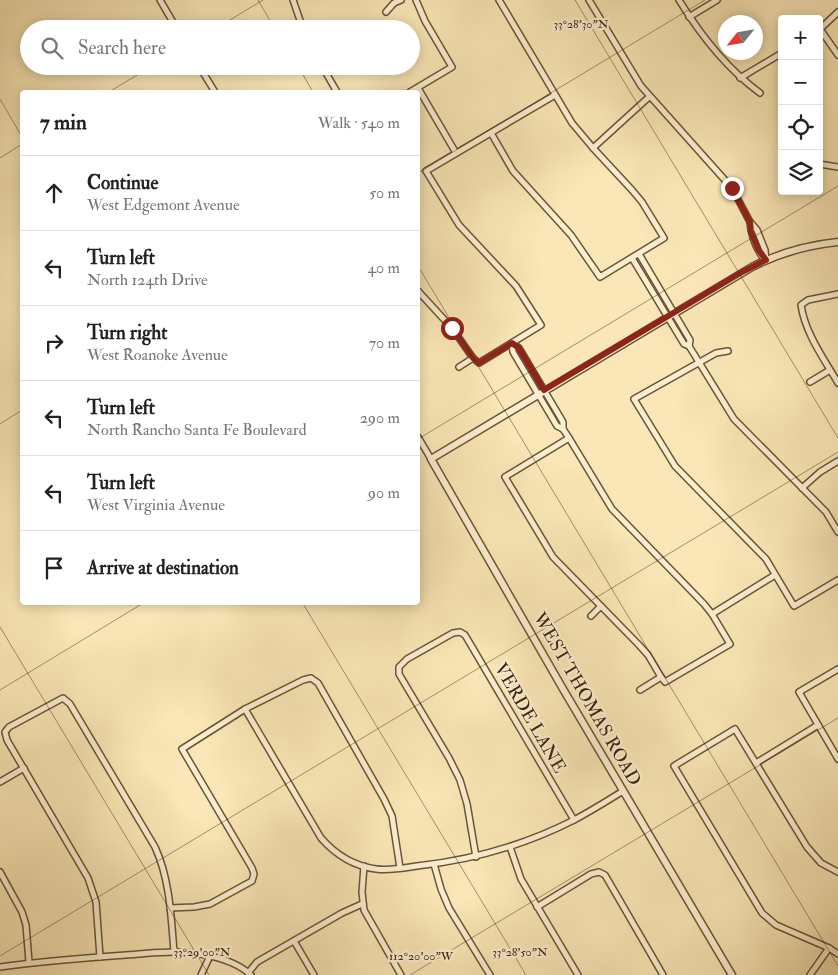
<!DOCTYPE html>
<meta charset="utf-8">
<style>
:root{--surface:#fff;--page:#f2f2f2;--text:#222;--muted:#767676;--line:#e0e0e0}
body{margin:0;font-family:"IM FELL Double Pica",serif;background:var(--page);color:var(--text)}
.controls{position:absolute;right:15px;top:15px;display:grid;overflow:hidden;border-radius:5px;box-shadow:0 2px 12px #0003}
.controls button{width:45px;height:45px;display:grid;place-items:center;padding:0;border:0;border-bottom:1px solid var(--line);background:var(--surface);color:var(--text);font:25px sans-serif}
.compass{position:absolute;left:718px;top:15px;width:45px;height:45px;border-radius:50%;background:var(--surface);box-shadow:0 2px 12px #0003;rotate:239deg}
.stop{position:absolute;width:15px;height:15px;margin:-11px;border:4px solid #8f2418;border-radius:50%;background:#fff}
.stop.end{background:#8f2418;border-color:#fff;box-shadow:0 1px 5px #0008}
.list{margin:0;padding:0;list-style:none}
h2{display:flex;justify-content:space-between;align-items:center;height:65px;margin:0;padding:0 20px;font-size:21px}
h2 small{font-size:16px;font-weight:400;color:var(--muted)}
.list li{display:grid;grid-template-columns:32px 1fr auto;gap:15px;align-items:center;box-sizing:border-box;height:75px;padding:0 20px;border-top:1px solid var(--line)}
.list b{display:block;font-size:19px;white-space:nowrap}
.list p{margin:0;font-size:16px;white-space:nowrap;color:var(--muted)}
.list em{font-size:16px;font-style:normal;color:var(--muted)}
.icon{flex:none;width:28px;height:28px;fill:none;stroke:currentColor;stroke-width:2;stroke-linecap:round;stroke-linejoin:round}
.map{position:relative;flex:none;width:838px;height:975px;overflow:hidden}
.search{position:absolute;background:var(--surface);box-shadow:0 2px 12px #0003;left:20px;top:20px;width:400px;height:55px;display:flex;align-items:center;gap:12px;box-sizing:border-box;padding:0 18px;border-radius:28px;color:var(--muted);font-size:19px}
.panel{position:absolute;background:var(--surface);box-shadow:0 2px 12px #0003;left:20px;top:90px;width:400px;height:515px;border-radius:5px}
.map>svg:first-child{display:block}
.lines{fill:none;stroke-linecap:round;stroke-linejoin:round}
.minor-casing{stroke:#6a5437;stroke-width:8}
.tertiary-casing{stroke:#6a5437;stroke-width:9}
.minor{stroke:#fcefd0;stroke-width:5}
.tertiary{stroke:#fcefd0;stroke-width:6}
.route{stroke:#8f2418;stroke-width:6}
.ticks{fill:none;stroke:#3a230d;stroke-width:1;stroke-opacity:0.45}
.labels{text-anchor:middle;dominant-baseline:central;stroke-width:4.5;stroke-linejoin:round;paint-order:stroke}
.street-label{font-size:18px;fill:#3a230d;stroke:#fcefd0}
.ticks-label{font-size:12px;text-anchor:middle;fill:#3a230d;stroke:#fcefd0;stroke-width:4.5;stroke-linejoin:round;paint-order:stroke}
</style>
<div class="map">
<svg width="838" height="975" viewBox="0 0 838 975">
<rect width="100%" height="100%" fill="#fae6b6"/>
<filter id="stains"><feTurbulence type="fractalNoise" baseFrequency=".004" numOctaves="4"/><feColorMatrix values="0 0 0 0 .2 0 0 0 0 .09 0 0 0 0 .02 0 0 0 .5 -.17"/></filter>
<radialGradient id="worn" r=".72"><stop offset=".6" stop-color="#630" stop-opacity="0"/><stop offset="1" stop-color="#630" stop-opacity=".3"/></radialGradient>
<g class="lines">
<defs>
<g id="minor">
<path d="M160,0l17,29"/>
<path d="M293,0l10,29"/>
<path d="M589,0l52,86 91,102 18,34 7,8 8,20 1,10"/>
<path d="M679,0c22,36 47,68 81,93"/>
<path d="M386,12l8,-9 7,-3"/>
<path d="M689,17l28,-17"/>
<path d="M820,29l18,26"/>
<path d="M819,30l19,-18"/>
<path d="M199,66l16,26"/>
<path d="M322,66l15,26"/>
<path d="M740,78l42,-25"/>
<path d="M418,88l38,65"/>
<path d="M410,92l42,-25 -27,-46 -9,-21"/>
<path d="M491,133l22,38 58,64 29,42 64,-39 -22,-36 -10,-12 -39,-42 -21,-25 -73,-123"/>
<path d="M593,148l56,-51"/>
<path d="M819,164l19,3"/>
<path d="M750,222c1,14 6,27 15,38"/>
<path d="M639,254l51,86 -1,6"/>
<path d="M632,258l52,86 5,2"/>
<path d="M418,291l34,37 21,30"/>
<path d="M838,294l-30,6 -7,5c4,28 23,54 37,78"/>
<path d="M512,343l1,9 44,74 6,3 6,9 43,71 92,95 8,10 18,30 -65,38 -4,-5 -21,13"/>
<path d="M512,343l7,5 25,42 19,32v7"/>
<path d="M689,346l45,73 92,93 12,20"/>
<path d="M728,351l-12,2 -82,46 41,67 91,93 28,47 44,-26"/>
<path d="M459,367l14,-9 6,5 62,-38 -25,-39 -57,-61 -33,-54 129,-76"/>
<path d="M810,382l20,-12"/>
<path d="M418,437l13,22"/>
<path d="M569,438l-64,39 48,80 86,88 9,10 13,22"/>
<path d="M802,488l18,-16 18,-11"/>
<path d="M712,614l63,-39"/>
<path d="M591,616l10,-10"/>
<path d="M838,669l-39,23 39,67"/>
<path d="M245,709l76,129c14,16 32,28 55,31 13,2 28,-1 41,-3 55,-6 108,-21 157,-46 17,-9 33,-19 49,-29"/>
<path d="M756,763l62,-38"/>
<path d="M0,782l24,-14"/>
<path d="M510,847l11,32 57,96"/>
<path d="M476,857l-9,-53 -7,-24 -11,-22 -50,-84v-7l8,-8 46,-26 7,-1 5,3 109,185"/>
<path d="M434,864l7,25 8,19 41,67"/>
<path d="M364,866l-2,26 2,18 37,65"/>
<path d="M0,872l22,40 4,13 3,37"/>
<path d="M838,872l-17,-9 -14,-16 -72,-118 -61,37 88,147 14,12 53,23 9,6"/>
<path d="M537,907l54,-33 8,-2 6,3 58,100"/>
<path d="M170,908l24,-1 16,-3 42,-23 2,-7 -2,-6 -70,-119 63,-40 58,-29 8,-2 7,5 66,116 8,17 8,52"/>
<path d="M294,941l20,34"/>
<path d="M100,957l-4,-55 -8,-24 -81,-138 -2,-8 4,-5 54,-29 7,6 85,143c15,33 16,69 19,105"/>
<path d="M0,967c42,-6 84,-9 126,-12 21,-1 43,-5 65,-2 19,2 45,8 60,22"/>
<path d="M248,973l9,-11 85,-49 20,-9"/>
<path d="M201,975l9,-19"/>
<path d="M810,975l19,-27"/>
</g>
<path id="tertiary" d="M732,975l-169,-286 -132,-230 321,-192c27,-14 56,-22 86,-25"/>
</defs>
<use href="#minor" class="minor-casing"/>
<use href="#tertiary" class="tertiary-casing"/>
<use href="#minor" class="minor"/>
<use href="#tertiary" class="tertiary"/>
</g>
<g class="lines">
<path class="route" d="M452,328l21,30 6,5 33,-20 7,5 25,42 198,-118 24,-12 -8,-11 -7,-17 -1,-10 -18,-34"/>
</g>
<path class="ticks" d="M258,0l17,29M575,0l263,438M215,29l48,-29M298,66l15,26M109,92l43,-26M0,99l22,38M0,158l22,-14M418,173l287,-173M418,266l420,700M0,424l22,-14M418,439l420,-253M302,602l224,373M0,627l209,348M0,690l145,-88M0,956l838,-504M410,975l428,-257"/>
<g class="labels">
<g class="street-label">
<text transform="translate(587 699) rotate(60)">WEST THOMAS ROAD</text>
<text transform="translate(530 718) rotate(60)">VERDE LANE</text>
</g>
</g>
<g class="ticks-label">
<text x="581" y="28">33°28'30"N</text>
<text x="202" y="956">33°29'00"N</text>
<text x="520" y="956">33°28'50"N</text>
<text x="421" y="960">112°20'00"W</text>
</g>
<rect width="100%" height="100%" filter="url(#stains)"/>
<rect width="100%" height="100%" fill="url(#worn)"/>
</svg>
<div class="controls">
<button>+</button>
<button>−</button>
<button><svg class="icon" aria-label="locate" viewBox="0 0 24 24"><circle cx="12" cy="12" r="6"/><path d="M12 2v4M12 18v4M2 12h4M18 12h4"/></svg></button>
<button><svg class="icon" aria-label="layers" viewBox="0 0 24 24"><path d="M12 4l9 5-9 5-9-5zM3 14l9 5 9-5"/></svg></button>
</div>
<svg class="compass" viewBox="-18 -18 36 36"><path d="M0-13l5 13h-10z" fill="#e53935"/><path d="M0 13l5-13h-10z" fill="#767676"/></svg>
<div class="stop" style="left:452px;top:328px"></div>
<div class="stop end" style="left:732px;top:188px"></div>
<div class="search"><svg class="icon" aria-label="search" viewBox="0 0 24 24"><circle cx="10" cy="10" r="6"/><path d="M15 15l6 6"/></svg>Search here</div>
<section class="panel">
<h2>7 min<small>Walk · 540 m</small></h2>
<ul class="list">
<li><svg class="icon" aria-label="ahead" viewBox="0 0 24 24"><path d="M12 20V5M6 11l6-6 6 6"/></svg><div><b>Continue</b><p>West Edgemont Avenue</p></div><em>50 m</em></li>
<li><svg class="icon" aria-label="left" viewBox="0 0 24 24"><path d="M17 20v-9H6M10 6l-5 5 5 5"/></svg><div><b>Turn left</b><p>North 124th Drive</p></div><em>40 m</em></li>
<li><svg class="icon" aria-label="right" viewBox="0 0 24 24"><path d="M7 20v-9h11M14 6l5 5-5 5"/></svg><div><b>Turn right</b><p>West Roanoke Avenue</p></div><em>70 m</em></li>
<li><svg class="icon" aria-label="left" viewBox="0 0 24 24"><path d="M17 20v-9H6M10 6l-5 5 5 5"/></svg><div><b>Turn left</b><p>North Rancho Santa Fe Boulevard</p></div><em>290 m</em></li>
<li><svg class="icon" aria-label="left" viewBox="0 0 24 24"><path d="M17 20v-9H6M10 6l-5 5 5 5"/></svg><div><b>Turn left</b><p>West Virginia Avenue</p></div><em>90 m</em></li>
<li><svg class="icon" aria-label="arrive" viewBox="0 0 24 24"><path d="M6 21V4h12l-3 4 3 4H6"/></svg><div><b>Arrive at destination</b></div></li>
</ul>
</section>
</div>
